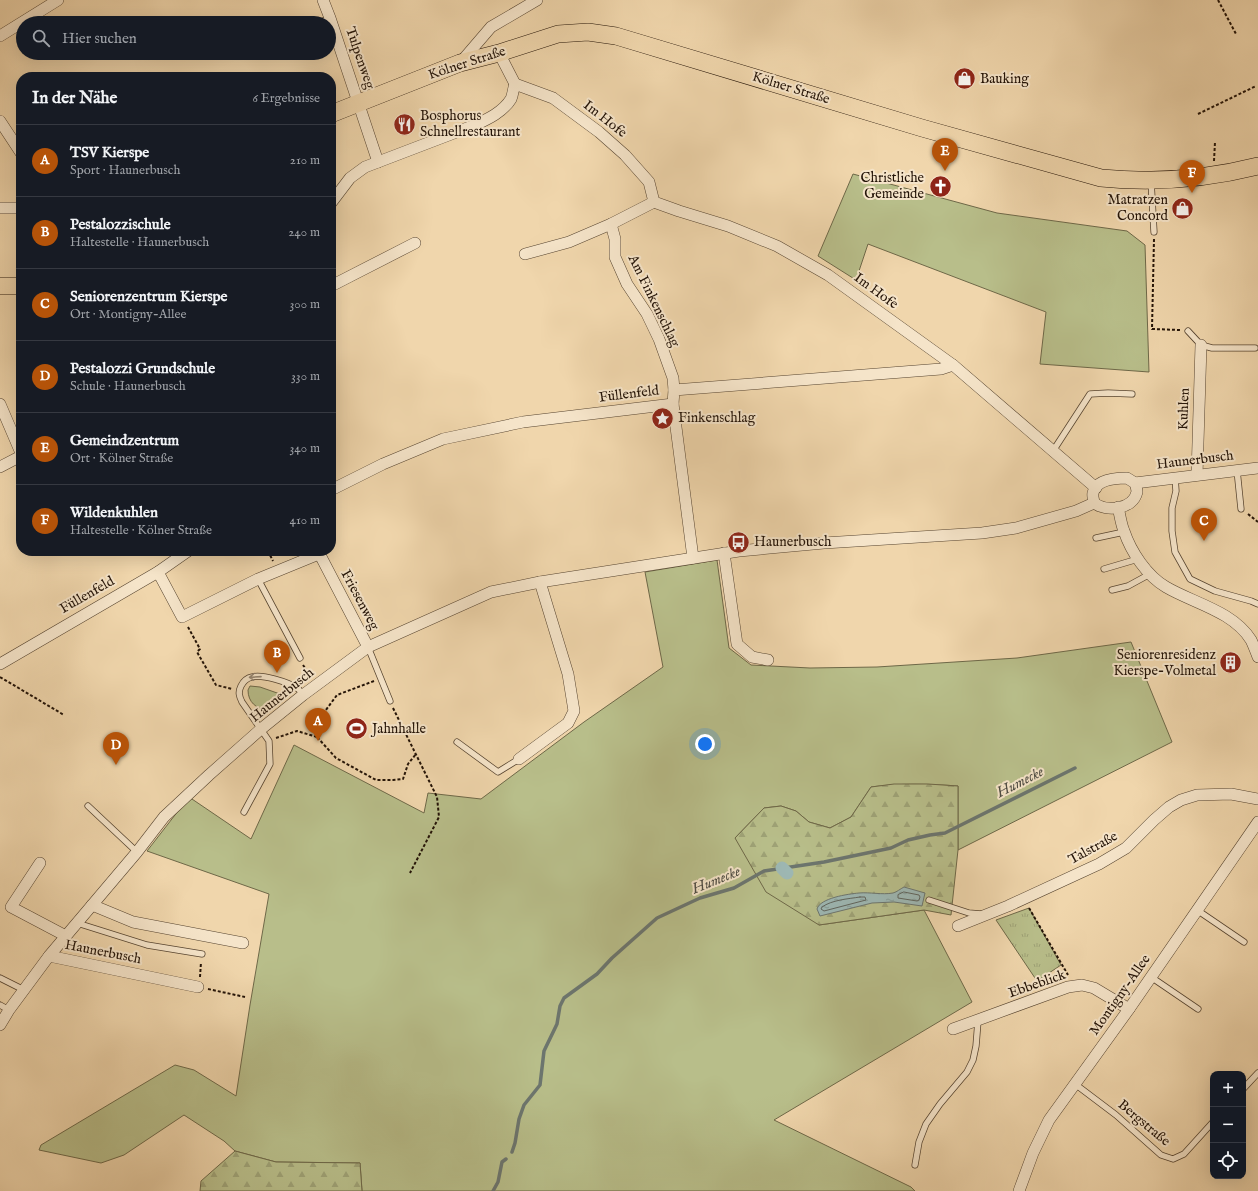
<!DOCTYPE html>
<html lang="de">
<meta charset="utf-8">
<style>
:root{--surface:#171b24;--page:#20242c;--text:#f1f3f6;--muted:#9ea1a6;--line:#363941;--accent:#b45309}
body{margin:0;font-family:"IM FELL English",serif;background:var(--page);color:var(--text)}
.controls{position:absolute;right:12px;bottom:12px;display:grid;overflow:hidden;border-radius:8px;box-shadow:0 4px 16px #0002}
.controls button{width:36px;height:36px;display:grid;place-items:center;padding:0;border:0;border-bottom:1px solid var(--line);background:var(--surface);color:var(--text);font:20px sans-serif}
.you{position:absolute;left:705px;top:744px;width:14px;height:14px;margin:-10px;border:3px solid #fff;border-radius:50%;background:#1a73e8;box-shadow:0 0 0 6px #1a73e833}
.badge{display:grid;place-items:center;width:26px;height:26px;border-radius:50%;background:var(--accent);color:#fff;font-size:13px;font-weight:700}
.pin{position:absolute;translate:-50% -33px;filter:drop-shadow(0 1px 2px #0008)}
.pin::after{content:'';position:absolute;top:21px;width:14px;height:12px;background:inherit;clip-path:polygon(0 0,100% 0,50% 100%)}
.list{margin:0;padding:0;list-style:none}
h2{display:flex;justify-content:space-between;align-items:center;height:52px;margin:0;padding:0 16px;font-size:17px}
h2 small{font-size:13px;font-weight:400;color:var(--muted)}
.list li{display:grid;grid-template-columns:26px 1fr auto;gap:12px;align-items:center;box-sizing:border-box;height:72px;padding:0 16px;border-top:1px solid var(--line)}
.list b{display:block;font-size:15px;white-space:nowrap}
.list p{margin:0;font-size:13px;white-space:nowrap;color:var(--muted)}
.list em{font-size:13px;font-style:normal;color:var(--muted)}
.icon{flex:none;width:22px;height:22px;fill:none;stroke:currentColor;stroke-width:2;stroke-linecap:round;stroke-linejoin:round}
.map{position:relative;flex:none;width:1258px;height:1191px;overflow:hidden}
.search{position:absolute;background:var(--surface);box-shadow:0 4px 16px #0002;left:16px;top:16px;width:320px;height:44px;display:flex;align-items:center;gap:10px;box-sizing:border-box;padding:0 14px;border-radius:22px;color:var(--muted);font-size:15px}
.panel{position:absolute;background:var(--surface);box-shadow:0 4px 16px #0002;left:16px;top:72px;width:320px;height:484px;border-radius:16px}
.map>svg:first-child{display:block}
.green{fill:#b8be8a;stroke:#6e6848}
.forest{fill:url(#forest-firs);stroke:#6e6848}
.park{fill:url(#park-tufts);stroke:#6e6848}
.water{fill:url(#water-ripples);stroke:#6c756e}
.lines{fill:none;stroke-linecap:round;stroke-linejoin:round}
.shore{stroke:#60655d;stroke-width:1}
.stream{stroke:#6c756e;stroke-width:3.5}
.canal{stroke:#9db7b3;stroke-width:13}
.lane-casing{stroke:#564430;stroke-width:7}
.street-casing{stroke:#564430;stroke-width:12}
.primary-casing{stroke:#231307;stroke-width:18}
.path{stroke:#231307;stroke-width:2;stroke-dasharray:3 2;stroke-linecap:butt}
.lane{stroke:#f5e4c9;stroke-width:5.5}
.street{stroke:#f5e4c9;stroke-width:11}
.primary{stroke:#f0d6ac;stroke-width:17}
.oneway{stroke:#968672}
.labels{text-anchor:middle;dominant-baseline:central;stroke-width:4;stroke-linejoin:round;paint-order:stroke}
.street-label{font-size:14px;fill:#231307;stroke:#f5e4c9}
.poi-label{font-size:14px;fill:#231307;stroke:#f5e4c9;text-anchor:start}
.water-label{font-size:15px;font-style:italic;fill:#4e4c43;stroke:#f5e4c9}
</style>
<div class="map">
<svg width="1258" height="1191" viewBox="0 0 1258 1191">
<defs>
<pattern id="forest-firs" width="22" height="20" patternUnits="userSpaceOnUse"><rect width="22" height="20" fill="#b8be8a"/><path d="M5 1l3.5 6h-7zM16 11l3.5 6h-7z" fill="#9ea276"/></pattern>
<pattern id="park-tufts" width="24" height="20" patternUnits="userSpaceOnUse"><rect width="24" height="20" fill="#b8be8a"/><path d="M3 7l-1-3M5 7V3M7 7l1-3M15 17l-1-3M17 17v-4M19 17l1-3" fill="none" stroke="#9ea276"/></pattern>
<pattern id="water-ripples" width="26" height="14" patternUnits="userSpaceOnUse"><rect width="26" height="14" fill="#9db7b3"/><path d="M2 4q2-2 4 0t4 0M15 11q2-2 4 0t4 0" fill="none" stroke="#879c98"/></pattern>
</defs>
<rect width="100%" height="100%" fill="#f0d6ac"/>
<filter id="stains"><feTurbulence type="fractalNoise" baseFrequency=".005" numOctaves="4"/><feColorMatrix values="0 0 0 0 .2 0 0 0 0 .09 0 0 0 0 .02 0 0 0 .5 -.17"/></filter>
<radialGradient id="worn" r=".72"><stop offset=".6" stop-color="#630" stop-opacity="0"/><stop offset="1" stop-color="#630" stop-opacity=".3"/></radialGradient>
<g class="green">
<path d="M853,174l144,39 130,18 18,14 4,127 -109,-8 6,-52 -178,-68 -12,36 -38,-24z"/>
<path d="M717,560l12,88 22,17 59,3 67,-1 140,-9 114,-16 41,100 -214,108v-64c-29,-2 -58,-3 -87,1l-20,30 -21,11 -21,-6 -13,-11 -15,-5 -17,2 -29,30 84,87 105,-15 48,92 -198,118 137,67 4,4h-553l-2,-28 -84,-1 -41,-11 -11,-10 -40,-26 -60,40 -23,8 -62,-13 2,-5 134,-80 19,5 42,26 14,-91 19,-111 -122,-43 42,-54 62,42 43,-94 130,68 4,-20 53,6 103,-77 79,-55 -18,-95z"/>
<path d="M250,686l10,1 20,7 1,2 -1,4 -12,10c-12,-1 -20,-8 -20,-20z"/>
</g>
<g class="forest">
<path d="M894,784h34l30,2v64l-7,65 -27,-5 -105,15 -53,-33 -31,-54 29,-30 17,-2 15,5 13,11 21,6 21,-11 20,-30z"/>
<path d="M235,1151l41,11 84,1 2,28h-162l1,-10z"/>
</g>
<path class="park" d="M1029,908l32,57 -24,16 -41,-61z"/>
<path class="water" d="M904,887l21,6 -3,13 -28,-4 -22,1 -52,13 -3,-7c3,-11 31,-15 42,-16 11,-1 23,2 34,0 4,-1 7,-4 11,-6z"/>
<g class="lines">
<g class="shore">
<path d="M904,892l15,3 1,2 -1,3 -2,1 -19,-3v-3z"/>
<path d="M860,897h5l1,3 -42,11 -3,-2 1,-2c10,-7 25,-8 38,-10z"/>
</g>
<g class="stream">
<path d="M512,1152l3,-9 4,-24 5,-14 16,-20 4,-34 13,-27 3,-18 4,-8 33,-24 15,-16 45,-40 43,-20 34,-10 30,-17 60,-9 67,-14 17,-8 22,-5 15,-2 130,-65"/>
<path d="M493,1191l5,-9 4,-20 4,-3"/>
</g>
<path class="canal" d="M782,868l5,5"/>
<defs>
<g id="lane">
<path d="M319,23l11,-5"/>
<path d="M1151,181l3,51"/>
<path d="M1188,331l13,14 11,3h43"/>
<path d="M1053,451l37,-57 18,-1 24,1"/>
<path d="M1237,470l4,39"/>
<path d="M1175,477l1,14 -4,17v23l3,21 15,27 25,12 36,10 7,3"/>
<path d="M1096,538l28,-6"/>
<path d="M1104,569l34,-10"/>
<path d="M258,579l42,79"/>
<path d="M1112,590l16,-4 22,-12"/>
<path d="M368,647l22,54"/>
<path d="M457,742l41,30 21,-13"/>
<path d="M88,806l49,46"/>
<path d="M244,812l26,-48 -1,-23 -27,-39c-3,-6 -4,-10 -1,-16 2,-4 6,-8 11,-9 10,-3 36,5 45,11 3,2 4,4 6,7"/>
<path d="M929,900l40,13 12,1"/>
<path d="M1197,910l47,32"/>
<path d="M77,923l70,22 55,9"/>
<path d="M1151,977l47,32"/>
<path d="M0,978l24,12"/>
<path d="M0,1005l9,5"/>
<path d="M1075,1084l41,31 45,40 12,4 11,-5 29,-32"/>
<path d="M1243,1089l15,-16"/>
<path d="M915,1165l4,-23 7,-18 14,-20 27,-32 6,-12 3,-14 2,-25"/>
</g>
<g id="street">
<path d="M323,0l7,18 48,144"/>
<path d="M0,36l58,-36"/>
<path d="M499,53l16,31"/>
<path d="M461,62l30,-35 46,-27"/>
<path d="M0,121l21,32"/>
<path d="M331,203l19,-25 15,-11 110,-42c13,-6 28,-13 36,-26 2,-4 2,-10 4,-15l38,14 46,34 26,23 24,27 5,20 25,9 49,15 49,20 51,29 125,90 143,123"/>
<path d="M0,208h21"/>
<path d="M611,224l4,15v18l12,27 20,30 12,25 14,39 1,12"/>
<path d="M525,254l44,-12 42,-18 43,-22"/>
<path d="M331,286l84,-43"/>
<path d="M0,404l21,49"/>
<path d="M0,467l21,-11"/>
<path d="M1197,475l4,-130"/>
<path d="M1127,478l8,5c1,3 2,6 2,9 -4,18 -31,20 -43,11 0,-3 -2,-7 -1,-10 3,-14 23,-15 34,-15z"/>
<path d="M1135,483l123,-15"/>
<path d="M331,490l52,-26 60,-25 80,-17 150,-18"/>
<path d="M1118,507c2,8 3,17 6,24 7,21 23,45 42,56 27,16 67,24 85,53 3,6 5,12 7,17"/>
<path d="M318,551l50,96"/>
<path d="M724,553l13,91 15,13 16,3"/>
<path d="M693,558l-20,-154 1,-14 267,-21 12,-4"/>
<path d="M158,572l24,45 76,-38 61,-25"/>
<path d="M0,664l158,-92 30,-21"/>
<path d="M519,759l49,-36 6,-12 -6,-37 -28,-92"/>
<path d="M40,863l-29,44 55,29"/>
<path d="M92,905l41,17 110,21"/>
<path d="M958,926l50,-20 91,-42 27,-16 28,-28 15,-13 12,-7 16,-5 34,-1 27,5"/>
<path d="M49,956l149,31"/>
<path d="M0,1025l9,-15 40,-54 88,-104 27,-35 45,-42 52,-46 42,-34 65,-48 123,-55 49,-10 199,-31 85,-8 158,-10 34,-5 60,-17 18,-8"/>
<path d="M953,1029l115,-42 14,-2 12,3 35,21"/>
<path d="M1019,1191l14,-38 16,-33 80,-111 129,-187"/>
</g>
<g id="primary">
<path d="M331,114l129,-51 39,-10 59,-19 30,-2 28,4 306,92 179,50c52,5 106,1 157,-12"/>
<path d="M0,286h21"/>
</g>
</defs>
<use href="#lane" class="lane-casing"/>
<use href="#street" class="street-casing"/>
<use href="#primary" class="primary-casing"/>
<g class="path">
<path d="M1218,0l18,34"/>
<path d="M1198,114l58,-28"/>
<path d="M1214,161l1,-19"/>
<path d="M1154,239l-2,90 28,1"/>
<path d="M1248,514l10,8"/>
<path d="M268,551l5,10"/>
<path d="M188,627l12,22 -3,3 19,33 16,4"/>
<path d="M0,677l64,38"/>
<path d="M301,680l6,-9 -4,-6"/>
<path d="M374,681l-37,14 -23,31 3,11 19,21 40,22h17l10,-1 5,-15 8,-10"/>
<path d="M393,708l44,89 2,20 -29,56"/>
<path d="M276,738l21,-7 20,6"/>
<path d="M1029,908l39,67"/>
<path d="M200,977l1,-15"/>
<path d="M208,989l37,8"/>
</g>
<use href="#lane" class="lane"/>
<use href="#street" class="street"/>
<use href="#primary" class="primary"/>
</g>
<defs><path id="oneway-shaft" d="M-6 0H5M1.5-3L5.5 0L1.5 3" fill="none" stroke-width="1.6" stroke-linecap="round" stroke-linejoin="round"/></defs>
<use class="oneway" href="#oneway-shaft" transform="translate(255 677) rotate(176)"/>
<defs>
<symbol id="shop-disc" viewBox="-11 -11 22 22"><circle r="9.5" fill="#8f2418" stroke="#f5e4c9"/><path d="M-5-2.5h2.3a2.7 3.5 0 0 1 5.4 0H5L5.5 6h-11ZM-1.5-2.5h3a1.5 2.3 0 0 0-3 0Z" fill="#fff"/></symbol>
<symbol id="restaurant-disc" viewBox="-11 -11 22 22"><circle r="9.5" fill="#8f2418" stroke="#f5e4c9"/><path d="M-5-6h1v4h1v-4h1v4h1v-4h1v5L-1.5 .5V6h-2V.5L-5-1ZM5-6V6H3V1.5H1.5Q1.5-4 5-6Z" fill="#fff"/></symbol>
<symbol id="church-disc" viewBox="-11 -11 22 22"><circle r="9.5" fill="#8f2418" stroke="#f5e4c9"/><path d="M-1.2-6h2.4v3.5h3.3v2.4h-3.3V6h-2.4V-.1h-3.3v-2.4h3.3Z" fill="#fff"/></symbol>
<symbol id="sight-disc" viewBox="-11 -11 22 22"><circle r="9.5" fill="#8f2418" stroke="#f5e4c9"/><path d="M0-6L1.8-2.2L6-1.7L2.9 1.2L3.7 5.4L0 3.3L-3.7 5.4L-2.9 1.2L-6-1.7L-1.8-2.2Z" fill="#fff"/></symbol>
<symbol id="bus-disc" viewBox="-11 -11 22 22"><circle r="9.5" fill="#8f2418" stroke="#f5e4c9"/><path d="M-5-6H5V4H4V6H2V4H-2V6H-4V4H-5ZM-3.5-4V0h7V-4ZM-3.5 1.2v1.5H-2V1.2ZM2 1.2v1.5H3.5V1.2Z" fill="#fff"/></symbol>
<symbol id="building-disc" viewBox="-11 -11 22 22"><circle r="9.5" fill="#8f2418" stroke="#f5e4c9"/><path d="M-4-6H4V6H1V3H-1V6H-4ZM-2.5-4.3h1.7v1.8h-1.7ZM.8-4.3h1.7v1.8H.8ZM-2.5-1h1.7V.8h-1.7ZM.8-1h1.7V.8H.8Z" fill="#fff"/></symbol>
<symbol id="stadium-disc" viewBox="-11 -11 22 22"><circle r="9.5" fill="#8f2418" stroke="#f5e4c9"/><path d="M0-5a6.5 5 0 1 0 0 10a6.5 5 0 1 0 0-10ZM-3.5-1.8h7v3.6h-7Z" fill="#fff"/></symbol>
</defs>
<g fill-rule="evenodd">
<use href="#shop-disc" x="952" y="66" width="25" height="25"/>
<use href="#restaurant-disc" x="392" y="112" width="25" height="25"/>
<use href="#church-disc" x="928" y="174" width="25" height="25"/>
<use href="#shop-disc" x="1170" y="196" width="25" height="25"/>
<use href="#sight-disc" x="650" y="406" width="25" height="25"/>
<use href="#bus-disc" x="726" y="530" width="25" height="25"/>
<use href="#building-disc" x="1218" y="650" width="25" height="25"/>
<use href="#stadium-disc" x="344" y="716" width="25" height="25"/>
</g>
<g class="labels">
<g class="street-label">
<text transform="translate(360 58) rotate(71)">Tulpenweg</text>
<text transform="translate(467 63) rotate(-18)">Kölner Straße</text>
<text transform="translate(791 88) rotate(17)">Kölner Straße</text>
<text transform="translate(605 119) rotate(38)">Im Hofe</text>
<text transform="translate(876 291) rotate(36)">Im Hofe</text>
<text transform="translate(654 301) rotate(64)">Am Finkenschlag</text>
<text transform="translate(629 394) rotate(-7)">Füllenfeld</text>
<text transform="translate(1184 409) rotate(-88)">Kuhlen</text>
<text transform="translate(1195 460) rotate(-7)">Haunerbusch</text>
<text transform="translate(87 595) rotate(-30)">Füllenfeld</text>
<text transform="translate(360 600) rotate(62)">Friesenweg</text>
<text transform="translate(282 695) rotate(-39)">Haunerbusch</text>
<text transform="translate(1093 848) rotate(-29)">Talstraße</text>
<text transform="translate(103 952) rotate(11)">Haunerbusch</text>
<text transform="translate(1037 984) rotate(-19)">Ebbeblick</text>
<text transform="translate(1120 995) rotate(-55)">Montigny-Allee</text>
<text transform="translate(1144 1123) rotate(40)">Bergstraße</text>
</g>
<g class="poi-label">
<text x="980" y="79">Bauking</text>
<text x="420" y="116">Bosphorus<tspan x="420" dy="16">Schnellrestaurant</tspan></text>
<text x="924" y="178" text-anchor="end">Christliche<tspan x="924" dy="16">Gemeinde</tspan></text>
<text x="1168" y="200" text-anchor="end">Matratzen<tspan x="1168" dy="16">Concord</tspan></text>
<text x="678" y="418">Finkenschlag</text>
<text x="754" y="542">Haunerbusch</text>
<text x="1216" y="655" text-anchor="end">Seniorenresidenz<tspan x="1216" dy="16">Kierspe-Volmetal</tspan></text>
<text x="372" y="729">Jahnhalle</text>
</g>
<g class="water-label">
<text transform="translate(1020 782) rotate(-27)">Humecke</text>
<text transform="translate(716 880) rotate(-22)">Humecke</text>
</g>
</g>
<rect width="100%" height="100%" filter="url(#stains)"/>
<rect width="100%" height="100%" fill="url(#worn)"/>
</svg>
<div class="controls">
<button>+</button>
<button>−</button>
<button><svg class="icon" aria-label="locate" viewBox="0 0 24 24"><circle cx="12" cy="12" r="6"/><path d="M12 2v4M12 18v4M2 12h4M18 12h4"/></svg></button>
</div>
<div class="you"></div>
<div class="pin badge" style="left:318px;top:741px">A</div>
<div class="pin badge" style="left:277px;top:673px">B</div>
<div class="pin badge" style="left:1204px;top:541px">C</div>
<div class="pin badge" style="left:116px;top:765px">D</div>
<div class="pin badge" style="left:945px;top:171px">E</div>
<div class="pin badge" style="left:1192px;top:193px">F</div>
<div class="search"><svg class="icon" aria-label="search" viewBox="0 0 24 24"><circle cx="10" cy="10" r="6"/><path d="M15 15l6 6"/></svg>Hier suchen</div>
<section class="panel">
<h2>In der Nähe<small>6 Ergebnisse</small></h2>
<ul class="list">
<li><span class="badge">A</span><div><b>TSV Kierspe</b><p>Sport · Haunerbusch</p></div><em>210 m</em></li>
<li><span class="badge">B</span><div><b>Pestalozzischule</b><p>Haltestelle · Haunerbusch</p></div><em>240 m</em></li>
<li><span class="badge">C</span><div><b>Seniorenzentrum Kierspe</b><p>Ort · Montigny-Allee</p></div><em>300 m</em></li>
<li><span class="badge">D</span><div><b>Pestalozzi Grundschule</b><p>Schule · Haunerbusch</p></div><em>330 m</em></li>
<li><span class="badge">E</span><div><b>Gemeindzentrum</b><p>Ort · Kölner Straße</p></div><em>340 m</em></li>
<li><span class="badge">F</span><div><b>Wildenkuhlen</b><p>Haltestelle · Kölner Straße</p></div><em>410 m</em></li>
</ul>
</section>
</div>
